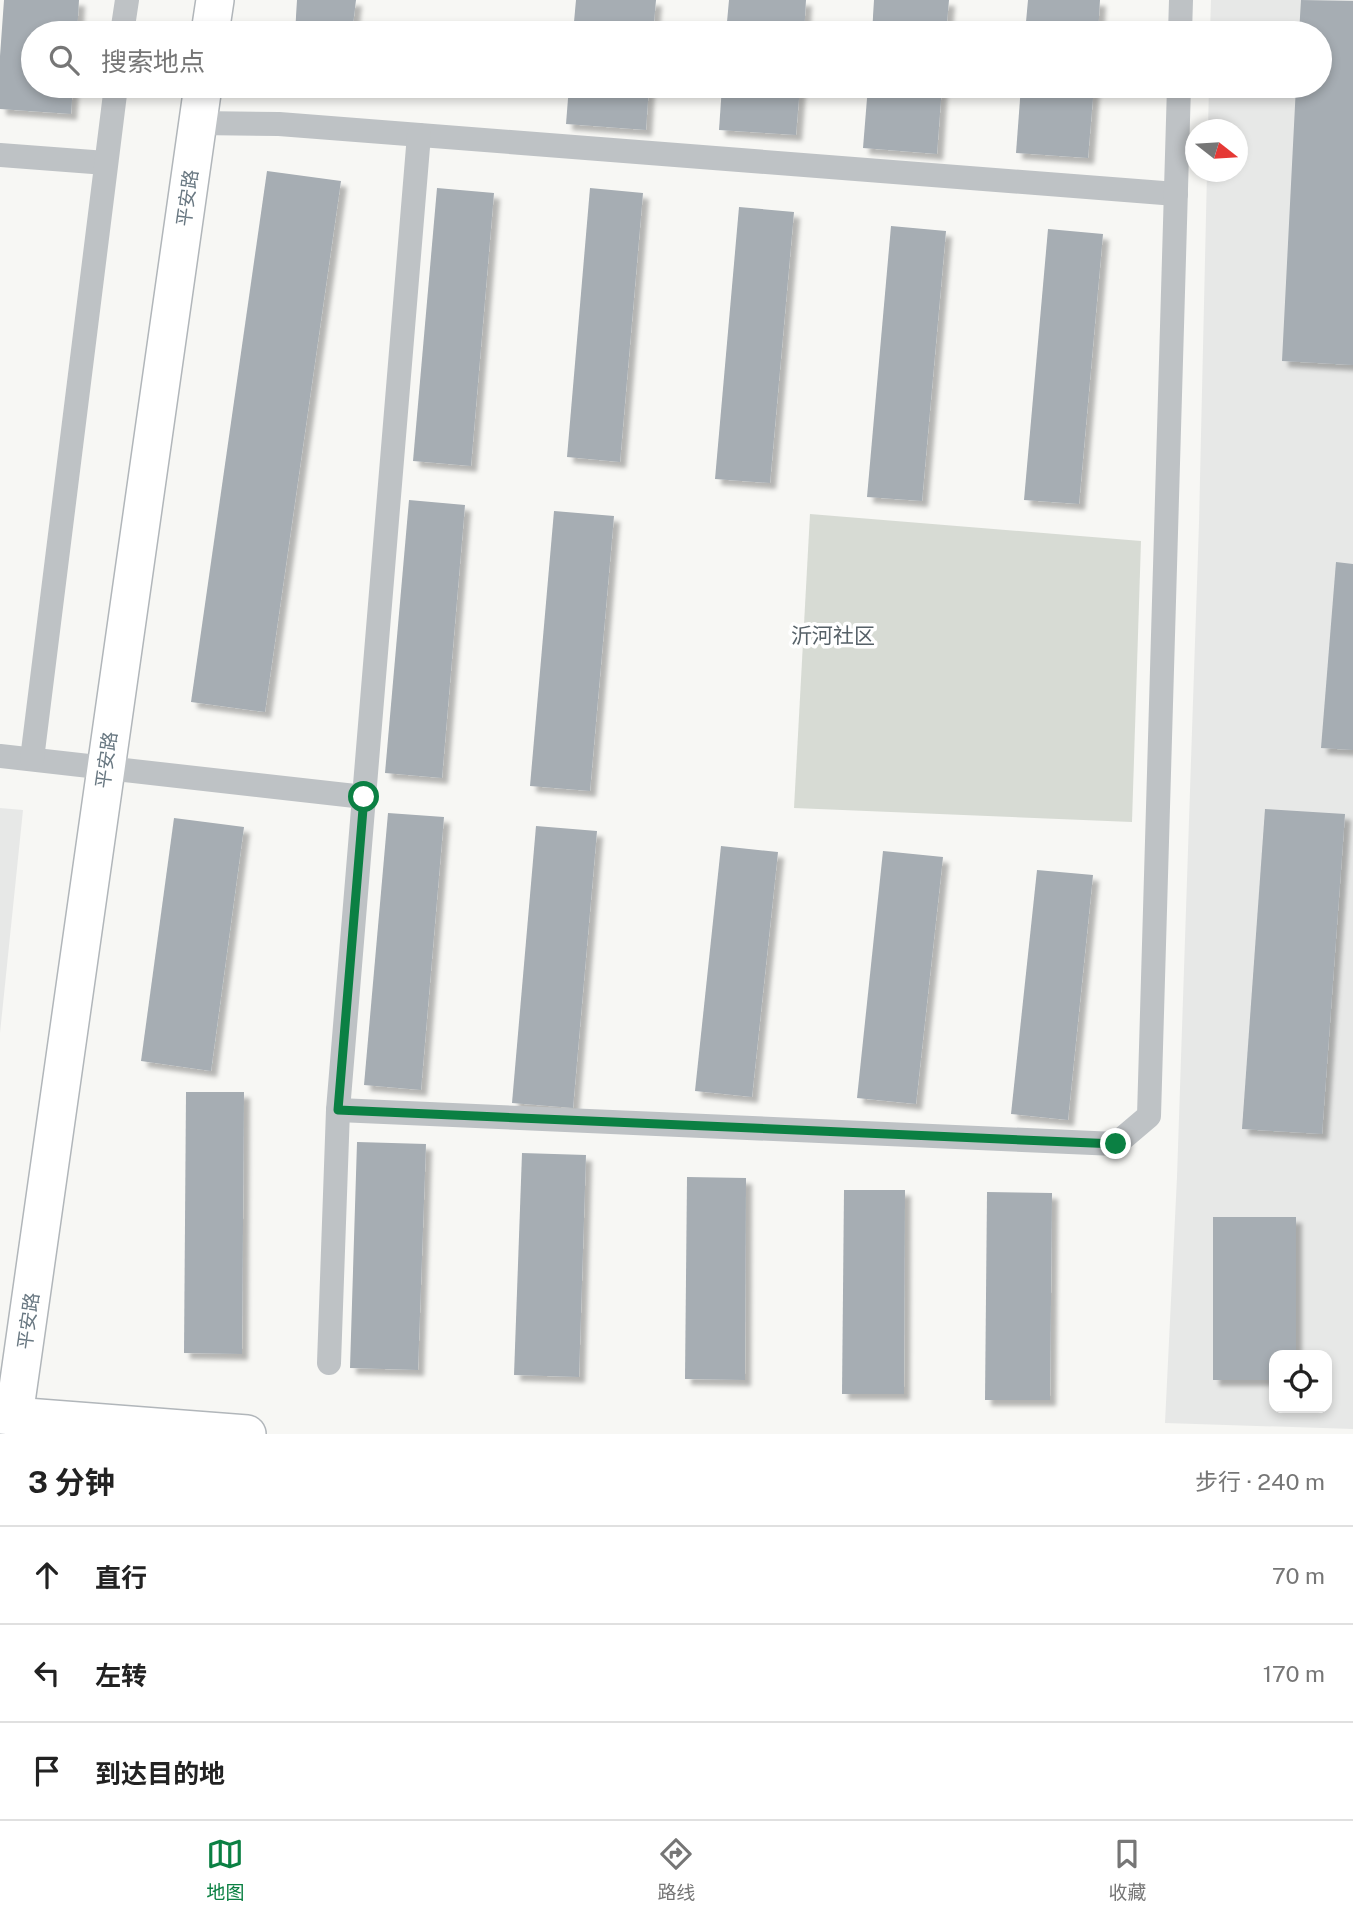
<!DOCTYPE html>
<html lang="zh">
<meta charset="utf-8">
<style>
:root{--surface:#fff;--page:#f6f6f6;--text:#222;--muted:#767676;--line:#e0e0e0;--accent:#0b8043}
body{margin:0;font-family:"Public Sans","Noto Sans SC",sans-serif;background:var(--page);color:var(--text)}
.controls{position:absolute;right:21px;bottom:21px;display:grid;overflow:hidden;border-radius:14px;box-shadow:0 4px 10px #0003}
.controls button{width:63px;height:63px;display:grid;place-items:center;padding:0;border:0;border-bottom:2px solid var(--line);background:var(--surface);color:var(--text);font:35px sans-serif}
.compass{position:absolute;left:1185px;top:119px;width:63px;height:63px;border-radius:50%;background:var(--surface);box-shadow:0 4px 10px #0003;rotate:107deg}
.stop{position:absolute;width:21px;height:21px;margin:-16px;border:5px solid #0b8043;border-radius:50%;background:#fff}
.stop.end{background:#0b8043;border-color:#fff;box-shadow:0 2px 7px #0008}
.list{margin:0;padding:0;list-style:none}
h2{display:flex;justify-content:space-between;align-items:center;height:91px;margin:0;padding:0 28px;font-size:30px}
h2 small{font-size:23px;font-weight:400;color:var(--muted)}
.list li{display:grid;grid-template-columns:46px 1fr auto;gap:21px;align-items:center;box-sizing:border-box;height:98px;padding:0 28px;border-top:2px solid var(--line)}
.list b{display:block;font-size:26px;white-space:nowrap}
.list em{font-size:23px;font-style:normal;color:var(--muted)}
.icon{flex:none;width:38px;height:38px;fill:none;stroke:currentColor;stroke-width:2;stroke-linecap:round;stroke-linejoin:round}
.map{position:relative;flex:none;width:1353px;height:1434px;overflow:hidden}
.search{position:absolute;background:var(--surface);box-shadow:0 4px 10px #0003;left:21px;right:21px;top:21px;height:77px;display:flex;align-items:center;gap:18px;box-sizing:border-box;padding:0 24px;border-radius:38px;color:var(--muted);font-size:26px}
.sheet{height:385px;background:var(--surface)}
nav{display:flex;justify-content:space-around;align-items:center;box-sizing:border-box;height:98px;border-top:2px solid var(--line);background:var(--surface);font-size:19px;color:var(--muted)}
nav a{display:grid;justify-items:center;gap:4px}
nav .on{color:var(--accent)}
.map>svg:first-child{display:block}
.built{fill:#e7e8e7;fill-rule:evenodd}
.green{fill:#d7dbd4}
.building{fill:#a6adb3;filter:url(#shadow)}
.lines{fill:none;stroke-linecap:round;stroke-linejoin:round}
.secondary-casing{stroke:#b1b6ba;stroke-width:40}
.street{stroke:#bec2c5;stroke-width:24}
.secondary{stroke:#fff;stroke-width:37}
.route{stroke:#0b8043;stroke-width:9}
.labels{text-anchor:middle;dominant-baseline:central;stroke-width:7;stroke-linejoin:round;paint-order:stroke}
.street-label{font-size:19px;fill:#697882;stroke:#fff}
.neighbourhood-label{font-size:21px;fill:#566168;stroke:#fff}
</style>
<div class="map">
<svg width="1353" height="1434" viewBox="0 0 1353 1434">
<defs>
<filter id="shadow"><feDropShadow dx="6" dy="6" stdDeviation="2" flood-color="#0004"/></filter>
</defs>
<rect width="100%" height="100%" fill="#f7f7f4"/>
<g class="built">
<path d="M1211,0h142v1429l-188,-6 12,-246 22,-654 8,-351h31v-42l-30,-1 1,-43h111v-53h-110zM1274,1355h53v53h-53z"/>
<path d="M0,808l23,2 -23,223z"/>
</g>
<path class="green" d="M810,514l331,27 -9,281 -338,-14z"/>
<g class="building">
<path d="M4,0h75l-2,33h-44v53h40l-2,28 -71,-5v-53z"/>
<path d="M297,0h59l-4,33h-57z"/>
<path d="M576,0h80l-3,33h-80z"/>
<path d="M729,0h77l-2,33h-78z"/>
<path d="M874,0h75l-3,33h-74z"/>
<path d="M1028,0h72l-2,33h-73z"/>
<path d="M1301,0l52,1v364l-71,-4 14,-275h24v-53h-21z"/>
<path d="M569,86h80l-3,44 -80,-6z"/>
<path d="M722,86h78l-4,49 -77,-5z"/>
<path d="M868,86h74l-5,68 -74,-6z"/>
<path d="M1021,86h73l-6,72 -72,-5z"/>
<path d="M267,171l74,10 -76,531 -74,-10z"/>
<path d="M437,188l57,5 -23,273 -58,-5z"/>
<path d="M590,188l53,5 -23,269 -53,-5z"/>
<path d="M739,207l55,5 -24,271 -55,-4z"/>
<path d="M891,226l55,5 -24,270 -55,-4z"/>
<path d="M1048,229l55,5 -24,270 -55,-4z"/>
<path d="M409,500l56,5 -23,273 -57,-5z"/>
<path d="M554,511l60,5 -24,275 -60,-5z"/>
<path d="M1336,562l17,2v186l-32,-2z"/>
<path d="M1265,809l80,5 -23,320 -80,-5z"/>
<path d="M388,813l56,4 -23,273 -57,-5z"/>
<path d="M174,818l70,9 -33,244 -70,-10z"/>
<path d="M536,826l61,5 -24,277 -61,-5z"/>
<path d="M721,846l57,6 -26,245 -57,-6z"/>
<path d="M883,851l60,6 -27,247 -59,-6z"/>
<path d="M1037,870l56,5 -25,245 -57,-6z"/>
<path d="M186,1092h58l-2,262 -58,-1z"/>
<path d="M357,1142l69,2 -8,226 -68,-2z"/>
<path d="M522,1153l64,2 -7,222 -65,-2z"/>
<path d="M687,1177l59,1 -1,202 -60,-1z"/>
<path d="M844,1190h61l-1,204h-62z"/>
<path d="M987,1192l65,1 -2,207h-65z"/>
<path d="M1213,1217h83v138h-22v25h-61z"/>
</g>
<g class="lines">
<defs>
<g id="secondary">
<path d="M210,33l5,-33"/>
<path d="M0,1415l247,19"/>
<path d="M14,1416l189,-1330"/>
</g>
</defs>
<use href="#secondary" class="secondary-casing"/>
<g class="street">
<path d="M122,33l5,-33"/>
<path d="M1180,33l1,-33"/>
<path d="M197,123l82,1 897,70"/>
<path d="M0,155l106,8"/>
<path d="M0,756l364,41"/>
<path d="M32,759l84,-673"/>
<path d="M338,1110l778,34 33,-28 30,-1030"/>
<path d="M329,1363l9,-253 81,-975"/>
</g>
<use href="#secondary" class="secondary"/>
</g>
<g class="lines">
<path class="route" d="M364,797l-26,313 778,34"/>
</g>
<g class="labels">
<g class="street-label">
<text transform="translate(187 198) rotate(-82)">平安路</text>
<text transform="translate(106 760) rotate(-82)">平安路</text>
<text transform="translate(28 1321) rotate(-82)">平安路</text>
</g>
<g class="neighbourhood-label">
<text x="833" y="635">沂河社区</text>
</g>
</g>
</svg>
<div class="controls">
<button><svg class="icon" aria-label="locate" viewBox="0 0 24 24"><circle cx="12" cy="12" r="6"/><path d="M12 2v4M12 18v4M2 12h4M18 12h4"/></svg></button>
</div>
<svg class="compass" viewBox="-18 -18 36 36"><path d="M0-13l5 13h-10z" fill="#e53935"/><path d="M0 13l5-13h-10z" fill="#767676"/></svg>
<div class="stop" style="left:364px;top:797px"></div>
<div class="stop end" style="left:1116px;top:1144px"></div>
<div class="search"><svg class="icon" aria-label="search" viewBox="0 0 24 24"><circle cx="10" cy="10" r="6"/><path d="M15 15l6 6"/></svg>搜索地点</div>
</div>
<section class="sheet">
<h2>3 分钟<small>步行 · 240 m</small></h2>
<ul class="list">
<li><svg class="icon" aria-label="ahead" viewBox="0 0 24 24"><path d="M12 20V5M6 11l6-6 6 6"/></svg><div><b>直行</b></div><em>70 m</em></li>
<li><svg class="icon" aria-label="left" viewBox="0 0 24 24"><path d="M17 20v-9H6M10 6l-5 5 5 5"/></svg><div><b>左转</b></div><em>170 m</em></li>
<li><svg class="icon" aria-label="arrive" viewBox="0 0 24 24"><path d="M6 21V4h12l-3 4 3 4H6"/></svg><div><b>到达目的地</b></div></li>
</ul>
</section>
<nav>
<a class="on"><svg class="icon" aria-label="map" viewBox="0 0 24 24"><path d="M3 6l6-2 6 2 6-2v14l-6 2-6-2-6 2zM9 4v14M15 6v14"/></svg>地图</a>
<a><svg class="icon" aria-label="directions" viewBox="0 0 24 24"><path d="M12 3l9 9-9 9-9-9zM9 14v-3h6M13 9l2 2-2 2"/></svg>路线</a>
<a><svg class="icon" aria-label="saved" viewBox="0 0 24 24"><path d="M7 4h10v16l-5-4-5 4z"/></svg>收藏</a>
</nav>
